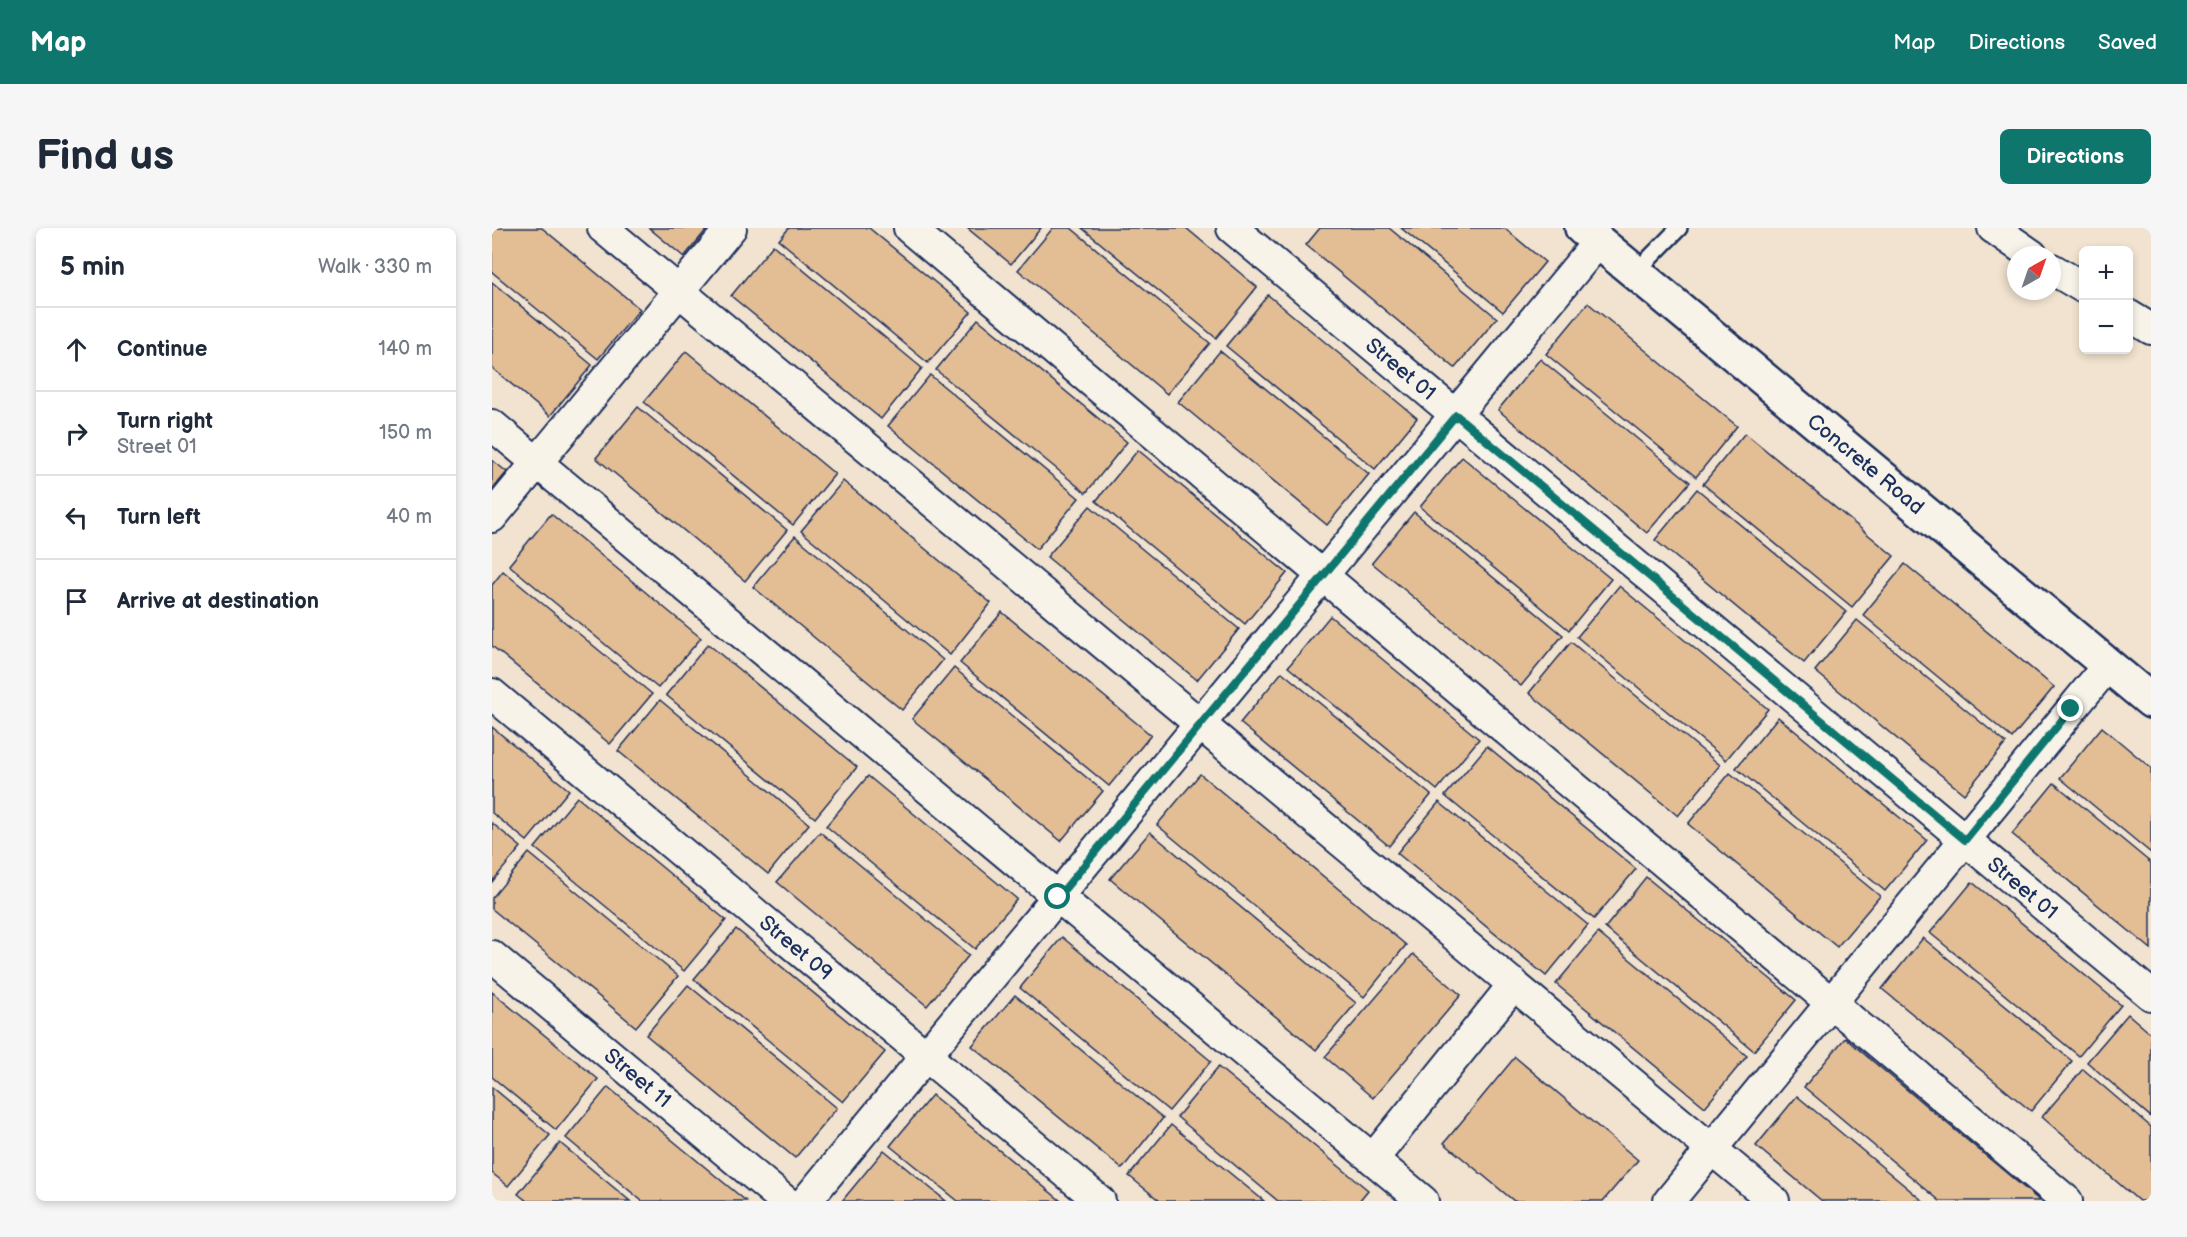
<!DOCTYPE html>
<meta charset="utf-8">
<style>
:root{--surface:#fff;--page:#f6f6f7;--text:#1f2937;--muted:#747a83;--line:#e0e1e3;--accent:#0f766e}
body{margin:0;font-family:"Balsamiq Sans",sans-serif;background:var(--page);color:var(--text)}
.controls{position:absolute;right:18px;top:18px;display:grid;overflow:hidden;border-radius:9px;box-shadow:0 3px 9px #0003}
.controls button{width:54px;height:54px;display:grid;place-items:center;padding:0;border:0;border-bottom:2px solid var(--line);background:var(--surface);color:var(--text);font:30px sans-serif}
.compass{position:absolute;left:1515px;top:18px;width:54px;height:54px;border-radius:50%;background:var(--surface);box-shadow:0 3px 9px #0003;rotate:40deg}
.stop{position:absolute;width:18px;height:18px;margin:-14px;border:4px solid #0f766e;border-radius:50%;background:#fff}
.stop.end{background:#0f766e;border-color:#fff;box-shadow:0 2px 6px #0008}
.list{margin:0;padding:0;list-style:none}
h2{display:flex;justify-content:space-between;align-items:center;height:78px;margin:0;padding:0 24px;font-size:26px}
h2 small{font-size:20px;font-weight:400;color:var(--muted)}
.list li{display:grid;grid-template-columns:39px 1fr auto;gap:18px;align-items:center;box-sizing:border-box;height:84px;padding:0 24px;border-top:2px solid var(--line)}
.list b{display:block;font-size:22px;white-space:nowrap}
.list p{margin:0;font-size:20px;white-space:nowrap;color:var(--muted)}
.list em{font-size:20px;font-style:normal;color:var(--muted)}
.icon{flex:none;width:33px;height:33px;fill:none;stroke:currentColor;stroke-width:2;stroke-linecap:round;stroke-linejoin:round}
.map{position:relative;flex:none;width:1659px;height:973px;overflow:hidden;border-radius:9px}
header{display:flex;align-items:center;gap:36px;box-sizing:border-box;height:84px;padding:0 30px;background:var(--accent);color:#fff}
header strong{font-size:28px}
nav{display:flex;gap:33px;margin-inline-start:auto;font-size:21px}
.intro{display:flex;align-items:center;justify-content:space-between;box-sizing:border-box;height:144px;padding:0 36px}
h1{margin:0;font-size:42px}
.button{padding:15px 27px;border-radius:9px;background:var(--accent);color:#fff;font-size:21px;font-weight:700}
main{display:flex;gap:36px;padding:0 36px}
aside{flex:1;background:var(--surface);border-radius:9px;box-shadow:0 3px 9px #0003}
.map>svg:first-child{display:block}
.building{fill:#e3bd94;stroke:#1b2f5e;stroke-width:1.5}
.lines{fill:none;stroke-linecap:round;stroke-linejoin:round}
.lane-casing{stroke:#1b2f5e;stroke-width:20}
.street-casing{stroke:#1b2f5e;stroke-width:34}
.secondary-casing{stroke:#1b2f5e;stroke-width:38}
.lane{stroke:#f7f3e8;stroke-width:15}
.street{stroke:#f7f3e8;stroke-width:30}
.secondary{stroke:#f7f3e8;stroke-width:33}
.route{stroke:#0f766e;stroke-width:8}
.labels{text-anchor:middle;dominant-baseline:central;stroke-width:4.5;stroke-linejoin:round;paint-order:stroke}
.street-label{font-size:21px;fill:#1b2f5e;stroke:#f7f3e8}
</style>
<header>
<strong>Map</strong>
<nav><a>Map</a><a>Directions</a><a>Saved</a></nav>
</header>
<div class="intro"><h1>Find us</h1><a class="button">Directions</a></div>
<main>
<aside>
<h2>5 min<small>Walk · 330 m</small></h2>
<ul class="list">
<li><svg class="icon" aria-label="ahead" viewBox="0 0 24 24"><path d="M12 20V5M6 11l6-6 6 6"/></svg><div><b>Continue</b></div><em>140 m</em></li>
<li><svg class="icon" aria-label="right" viewBox="0 0 24 24"><path d="M7 20v-9h11M14 6l5 5-5 5"/></svg><div><b>Turn right</b><p>Street 01</p></div><em>150 m</em></li>
<li><svg class="icon" aria-label="left" viewBox="0 0 24 24"><path d="M17 20v-9H6M10 6l-5 5 5 5"/></svg><div><b>Turn left</b></div><em>40 m</em></li>
<li><svg class="icon" aria-label="arrive" viewBox="0 0 24 24"><path d="M6 21V4h12l-3 4 3 4H6"/></svg><div><b>Arrive at destination</b></div></li>
</ul>
</aside>
<div class="map">
<svg width="1659" height="973" viewBox="0 0 1659 973">
<rect width="100%" height="100%" fill="#f1e3cf"/>
<filter id="ink" filterUnits="userSpaceOnUse"><feTurbulence type="fractalNoise" baseFrequency=".0167" numOctaves="2"/><feDisplacementMap in="SourceGraphic" scale="12" xChannelSelector="R" yChannelSelector="G"/><feConvolveMatrix kernelMatrix="1 2 1 2 8 2 1 2 1" color-interpolation-filters="sRGB"/></filter>
<g filter="url(#ink)">
<g class="building">
<path d="M0,0h50l98,81 -42,50 -106,-87z"/>
<path d="M157,0h59l-24,29z"/>
<path d="M297,0h80l102,84 -43,51 -149,-123z"/>
<path d="M475,0h74l-30,36z"/>
<path d="M561,0h18l139,115 -43,51 -149,-124z"/>
<path d="M590,0h104l71,59 -41,51z"/>
<path d="M828,0h69l108,90 -42,50 -149,-123z"/>
<path d="M909,0h103l41,34 -42,50z"/>
<path d="M281,17l149,123 -41,51 -150,-123z"/>
<path d="M0,54l100,83 -42,51 -58,-48z"/>
<path d="M776,67l149,123 -42,51 -149,-123z"/>
<path d="M1096,75l149,123 -41,51 -150,-123z"/>
<path d="M486,91l149,123 -41,51 -150,-123z"/>
<path d="M194,123l149,123 -42,51 -149,-123z"/>
<path d="M728,123l149,123 -42,51 -149,-123z"/>
<path d="M1048,131l150,123 -43,51 -149,-123z"/>
<path d="M438,147l149,123 -42,51 -149,-123z"/>
<path d="M146,179l149,123 -42,51 -149,-123z"/>
<path d="M1253,205l149,123 -42,51 -149,-123z"/>
<path d="M646,222l149,123 -42,51 -149,-123z"/>
<path d="M970,229l149,122 -42,51 -149,-123z"/>
<path d="M0,232l15,12 -15,18z"/>
<path d="M351,253l148,122 -41,52 -149,-124z"/>
<path d="M1205,261l149,123 -42,51 -149,-123z"/>
<path d="M598,278l149,123 -42,51 -150,-123z"/>
<path d="M922,284l149,123 -42,51 -149,-123z"/>
<path d="M59,286l150,124 -43,50 -149,-123z"/>
<path d="M303,308l148,124 -41,50 -149,-123z"/>
<path d="M1413,336l149,123 -42,51 -149,-123z"/>
<path d="M11,343l149,123 -42,50 -118,-98v-61z"/>
<path d="M1127,358l149,123 -42,51 -149,-123z"/>
<path d="M510,384l149,123 -42,51 -149,-123z"/>
<path d="M838,388l149,123 -42,51 -149,-123z"/>
<path d="M1365,392l149,123 -42,51 -149,-123z"/>
<path d="M1079,414l149,123 -42,51 -149,-123z"/>
<path d="M216,416l149,123 -42,51 -149,-123z"/>
<path d="M462,440l149,123 -42,50 -149,-122z"/>
<path d="M790,444l149,123 -42,51 -149,-123z"/>
<path d="M168,472l149,124 -41,50 -150,-123z"/>
<path d="M1286,489l149,123 -42,51 -149,-123z"/>
<path d="M0,499l77,63 -42,51 -35,-28z"/>
<path d="M1610,499l49,41v85l-91,-75z"/>
<path d="M995,518l149,123 -42,50 -149,-123z"/>
<path d="M1238,545l150,123 -43,51 -149,-123z"/>
<path d="M708,546l206,171 -42,52 -207,-172z"/>
<path d="M376,548l149,123 -42,50 -149,-123z"/>
<path d="M1562,555l97,80v86l-139,-115z"/>
<path d="M85,569l149,123 -42,51 -149,-123z"/>
<path d="M947,574l149,123 -42,51 -149,-123z"/>
<path d="M0,595l29,24 -29,35z"/>
<path d="M328,604l149,123 -42,51 -150,-124z"/>
<path d="M658,604l206,171 -40,47 -206,-171z"/>
<path d="M37,625l149,123 -42,51 -144,-118v-11z"/>
<path d="M1154,649l150,123 -42,51 -149,-123z"/>
<path d="M1480,654l149,123 -42,51 -149,-123z"/>
<path d="M244,701l149,123 -42,50 -149,-123z"/>
<path d="M1106,705l149,123 -42,51 -149,-123z"/>
<path d="M570,709l149,124 -42,50 -149,-123z"/>
<path d="M1431,710l149,123 -41,50 -149,-122z"/>
<path d="M921,726l48,41 -88,103 -48,-41z"/>
<path d="M196,757l149,123 -42,50 -149,-123z"/>
<path d="M0,764l106,87 -42,51 -64,-53z"/>
<path d="M523,767l148,123 -41,51 -150,-123z"/>
<path d="M1636,786l23,20v83l-64,-55z"/>
<path d="M1353,810l195,163h-100l-136,-114z"/>
<path d="M1023,829l123,103 -35,41h-89l-70,-58z"/>
<path d="M726,839l150,123 -9,11h-81l-101,-84z"/>
<path d="M1591,841l68,58v74h-12l-97,-84z"/>
<path d="M0,859l58,48 -42,51 -16,-13z"/>
<path d="M116,859l138,114h-104l-76,-63z"/>
<path d="M440,867l129,106h-103l-68,-55z"/>
<path d="M1305,868l126,105h-101l-66,-55z"/>
<path d="M679,897l93,76h-104l-31,-25z"/>
<path d="M68,915l70,58h-103l-9,-7z"/>
<path d="M392,922l62,51h-104z"/>
</g>
<g class="lines">
<defs>
<path id="lane" d="M1143,45l44,-45"/>
<g id="street">
<path d="M111,0l1171,973"/>
<path d="M417,0l1158,973"/>
<path id="s1" d="M740,0l919,767"/>
<path d="M1501,0l39,27"/>
<path d="M1560,41l32,19"/>
<path d="M1636,87l23,14"/>
<path d="M0,197l931,776"/>
<path d="M0,289l239,-289"/>
<path id="s2" d="M0,466l608,507"/>
<path id="s3" d="M0,728l293,245"/>
<path d="M881,931l141,-175"/>
<path d="M314,973l792,-959"/>
<path d="M1177,973l439,-536"/>
</g>
<g id="secondary">
<path id="s4" d="M1090,0l569,473"/>
</g>
</defs>
<use href="#lane" class="lane-casing"/>
<use href="#street" class="street-casing"/>
<use href="#secondary" class="secondary-casing"/>
<use href="#lane" class="lane"/>
<use href="#street" class="street"/>
<use href="#secondary" class="secondary"/>
</g>
</g>
<g class="lines" filter="url(#ink)">
<path class="route" d="M566,669l398,-482 509,425 106,-131"/>
</g>
<g class="labels">
<g class="street-label">
<text stroke="none"><textPath href="#s1" startOffset="220">Street 01</textPath></text>
<text stroke="none"><textPath href="#s4" startOffset="369">Concrete Road</textPath></text>
<text stroke="none"><textPath href="#s1" startOffset="1030">Street 01</textPath></text>
<text stroke="none"><textPath href="#s2" startOffset="396">Street 09</textPath></text>
<text stroke="none"><textPath href="#s3" startOffset="190">Street 11</textPath></text>
</g>
</g>
</svg>
<div class="controls">
<button>+</button>
<button>−</button>
</div>
<svg class="compass" viewBox="-18 -18 36 36"><path d="M0-13l5 13h-10z" fill="#e53935"/><path d="M0 13l5-13h-10z" fill="#747a83"/></svg>
<div class="stop" style="left:566px;top:669px"></div>
<div class="stop end" style="left:1579px;top:481px"></div>
</div>
</main>
